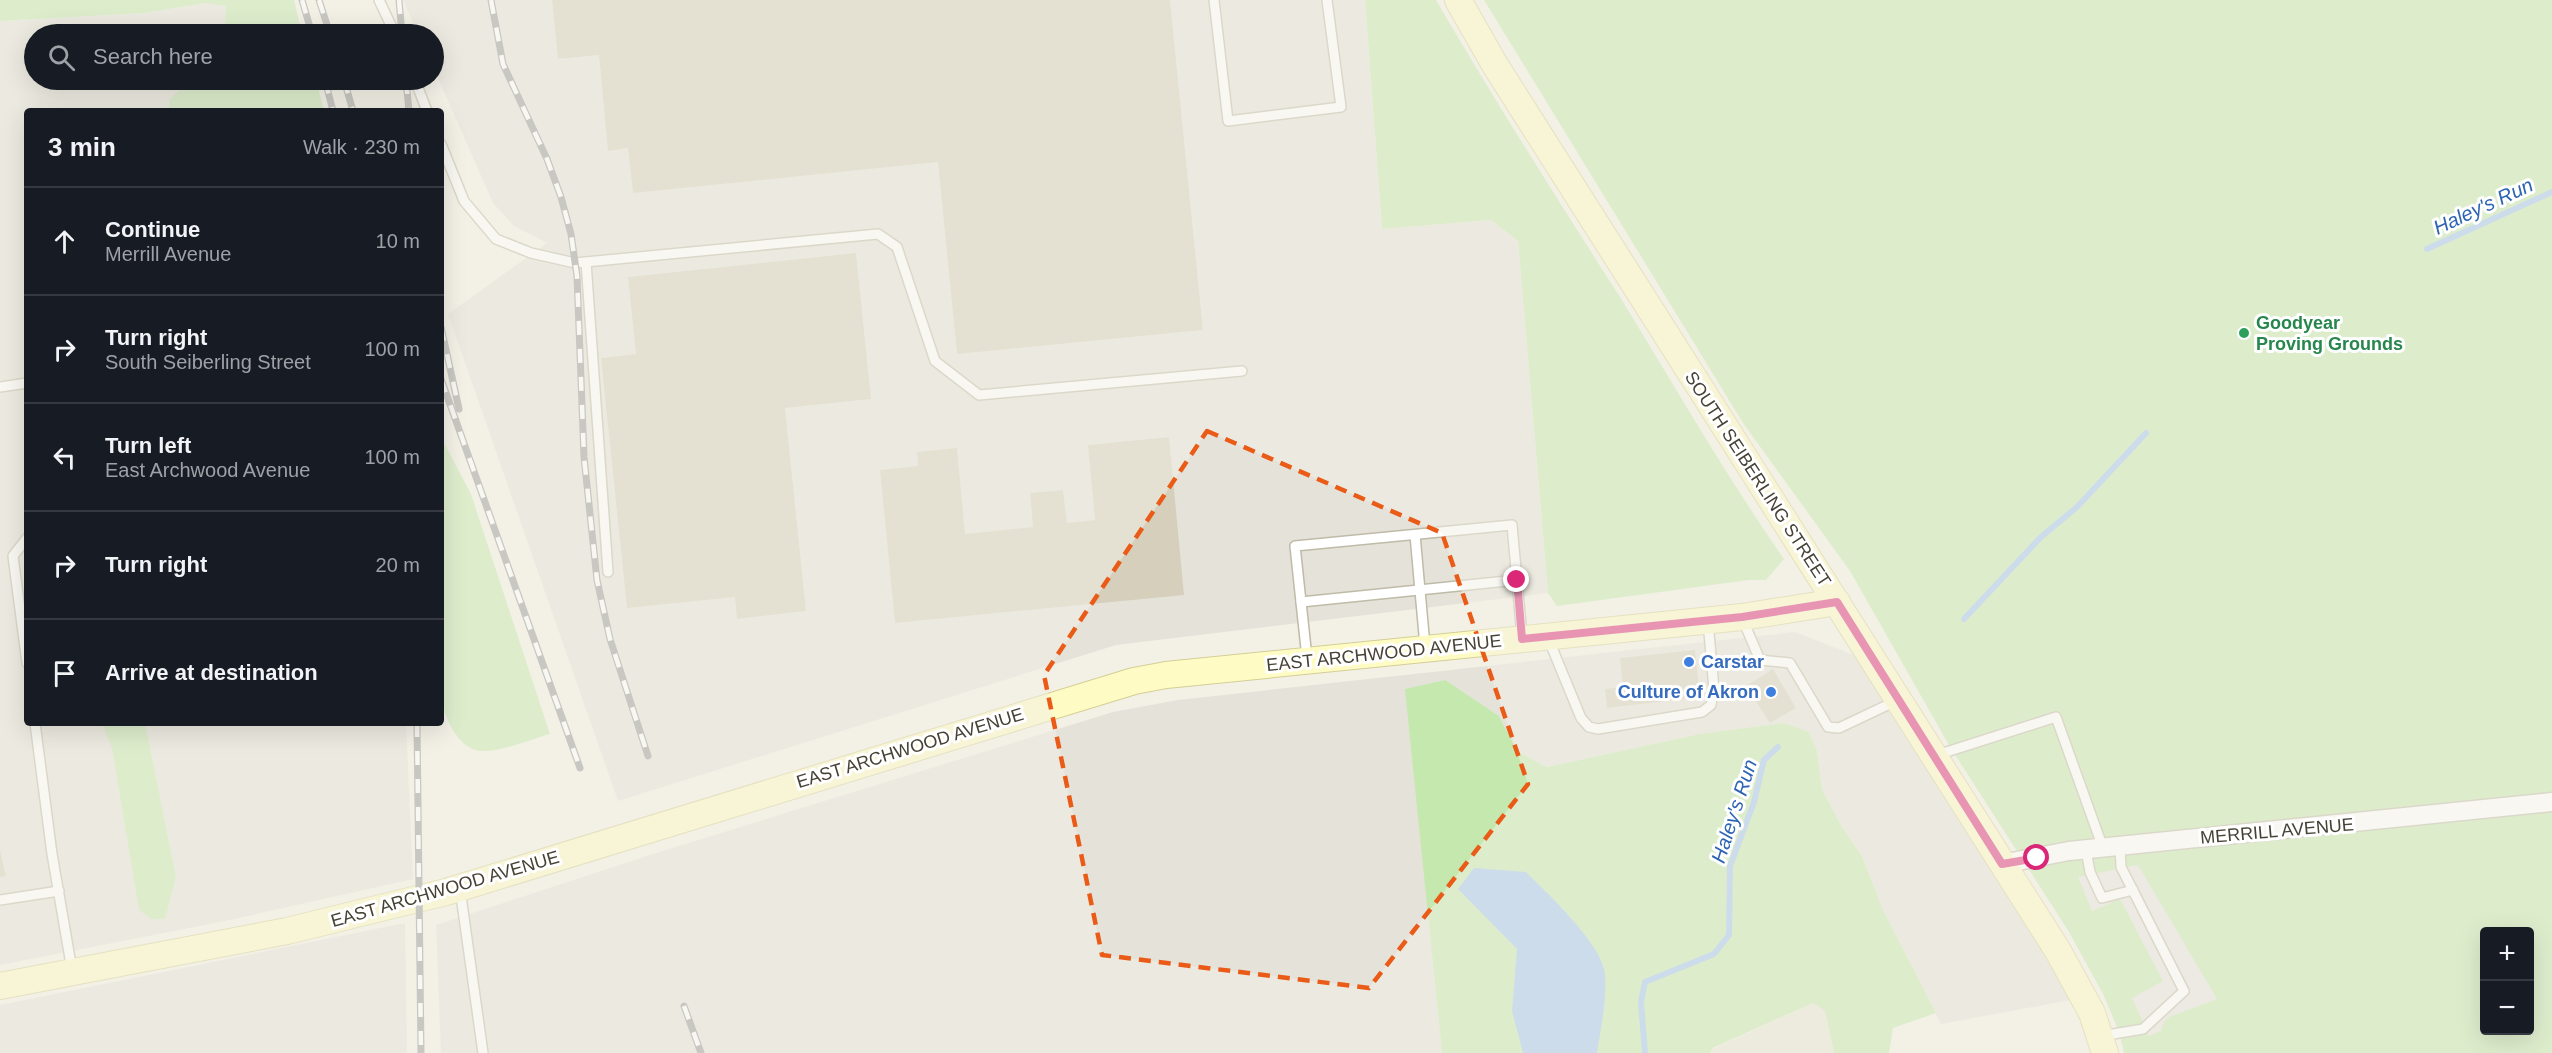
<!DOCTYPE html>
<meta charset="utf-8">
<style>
:root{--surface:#171b24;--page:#20242c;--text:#f1f3f6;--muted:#9ea1a6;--line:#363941}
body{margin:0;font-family:Helvetica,sans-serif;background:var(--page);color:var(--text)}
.controls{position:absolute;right:18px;bottom:18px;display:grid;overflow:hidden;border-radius:6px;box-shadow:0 6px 24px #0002}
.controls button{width:54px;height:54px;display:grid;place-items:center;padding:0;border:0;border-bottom:2px solid var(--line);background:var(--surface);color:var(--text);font:30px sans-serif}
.stop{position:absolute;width:18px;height:18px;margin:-14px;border:4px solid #db2777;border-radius:50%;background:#fff}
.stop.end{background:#db2777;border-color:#fff;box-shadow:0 2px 6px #0008}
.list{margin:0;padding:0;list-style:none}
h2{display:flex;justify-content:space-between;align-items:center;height:78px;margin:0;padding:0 24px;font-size:26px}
h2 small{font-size:20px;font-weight:400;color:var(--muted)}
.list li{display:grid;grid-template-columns:39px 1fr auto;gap:18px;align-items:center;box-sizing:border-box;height:108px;padding:0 24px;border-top:2px solid var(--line)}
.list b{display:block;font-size:22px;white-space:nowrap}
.list p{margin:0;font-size:20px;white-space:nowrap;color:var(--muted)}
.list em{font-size:20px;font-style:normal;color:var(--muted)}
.icon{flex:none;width:33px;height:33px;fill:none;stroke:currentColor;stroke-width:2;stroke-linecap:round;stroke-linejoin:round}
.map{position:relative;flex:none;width:2552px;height:1053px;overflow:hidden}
.search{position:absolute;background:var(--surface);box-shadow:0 6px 24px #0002;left:24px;top:24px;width:420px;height:66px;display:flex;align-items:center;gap:15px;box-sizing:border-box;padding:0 21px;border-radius:33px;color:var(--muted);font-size:22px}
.panel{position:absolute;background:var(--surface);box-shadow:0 6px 24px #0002;left:24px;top:108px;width:420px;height:618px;border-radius:6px}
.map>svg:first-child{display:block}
.residential{fill:#e7e4d4}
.industrial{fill:#e5e2da}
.green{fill:#c4e8ae;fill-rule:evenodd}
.parking{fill:#e4e2de}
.water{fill:#a1c3f1}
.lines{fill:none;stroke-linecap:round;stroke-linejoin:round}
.stream{stroke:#a1c3f1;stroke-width:6}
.building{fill:#d5cfbb}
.service-casing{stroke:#bfbba8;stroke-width:12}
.minor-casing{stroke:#bfbba8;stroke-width:21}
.secondary-casing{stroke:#d4ce95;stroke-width:28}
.service{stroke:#fff;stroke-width:9}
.minor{stroke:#fff;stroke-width:18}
.secondary{stroke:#fffbc4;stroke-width:26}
.rail-casing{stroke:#959595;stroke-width:7}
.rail{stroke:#fff;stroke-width:4.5;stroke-dasharray:14;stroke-linecap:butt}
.route{stroke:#db2777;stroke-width:8}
.marked{fill:none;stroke:#ea5b17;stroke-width:4.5;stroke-dasharray:12 8;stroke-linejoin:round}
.leisure-dot{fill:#2e9e5b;stroke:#fff;stroke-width:2}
.shop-dot{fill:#3f7fe0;stroke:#fff;stroke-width:2}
.labels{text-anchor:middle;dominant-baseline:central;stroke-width:6;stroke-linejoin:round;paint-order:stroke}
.leisure-label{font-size:18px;font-weight:bold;fill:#27864d;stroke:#fff;text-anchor:start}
.street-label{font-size:18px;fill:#464235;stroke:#fff}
.shop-label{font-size:18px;font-weight:bold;fill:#366cbe;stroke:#fff;text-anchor:start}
.water-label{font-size:20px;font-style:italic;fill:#2d64b3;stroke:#fff}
</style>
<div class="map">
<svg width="2552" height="1053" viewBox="0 0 2552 1053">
<rect width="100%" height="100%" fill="#f3f1e6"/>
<path class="residential" d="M1813,1003l12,8 9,42h-123l2,-4z"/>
<g class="industrial">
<path d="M224,0h70l8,34h-268v46h282l8,31h-297v612h379l7,156 -183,41 -230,45v-944l144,-8z"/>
<path d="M403,0h962l17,229 109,-9 27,21 30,352 -432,52 -498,156 -170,-487 99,-71 -33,-17 -21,-23 -59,-134v-35h-16z"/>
<path d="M1795,632l64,25 217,342 -135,25 -58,-114 -21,-54 -20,-29 -20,-38 -5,-38 -78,-21 -40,4 -152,33 -30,-16 -18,-35 -55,-36 -38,10 36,363h-1001l-5,-128 217,-71 460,-142 65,-12z"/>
<path d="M405,923l2,130h-407v-48z"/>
</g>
<g class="green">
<path d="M0,0h294l8,34h-77l1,-28 -20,-3 -62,10 -144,8z"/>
<path d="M1365,0h71c59,101 121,199 184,297 54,88 105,177 164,262l-18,21h-17l-192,26 -9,-13 -30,-352 -27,-21 -109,9z"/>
<path d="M1484,0h1068v1053h-428l-5,-21 -16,-38 -34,-62 -119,-185 -100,-176 -107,-148zM2484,932h46v98h-46z"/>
<path d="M191,80h125l8,31h-155v-11z"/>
<path d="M441,437l30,57 79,240c-18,5 -50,18 -68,17 -25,-1 -38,-35 -41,-56z"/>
<path d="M1445,680l54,36 18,35 30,16 152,-33 85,-11 25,9 8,19 5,38 20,38 20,29 21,54 53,103 -43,15 -4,25h-55l-9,-42 -12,-8 -100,45 -3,5h-268l-37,-364z"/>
<path d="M102,723h43l31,154 -11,42h-14l-12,-9 -27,-162z"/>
</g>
<path class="parking" d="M2138,865l79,134 -48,18 -5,5 -3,9 -12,5 -17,-38 31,-17 -43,-82 -28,12 -14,-34z"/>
<path class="water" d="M1474,868l52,4c21,21 77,73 79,102 2,25 -4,54 -8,79h-74l-11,-42 5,-62 -59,-60z"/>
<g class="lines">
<g class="stream">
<path d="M2427,249l125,-57"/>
<path d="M1964,619l77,-82 36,-30 69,-74"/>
<path d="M1645,1053l-4,-51 4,-20 69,-28 15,-19 1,-69 24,-64 10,-42 14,-13"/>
</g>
</g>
<g class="building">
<path d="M552,0h618l33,330 -246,24 -19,-192 -305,31 -5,-45 -20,3 -9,-96 -41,4z"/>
<path d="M856,253l15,146 -86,9 21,203 -69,8 -2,-22 -108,11 -26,-250 35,-4 -8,-77z"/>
<path d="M1169,437l15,158 -289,28 -15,-153 38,-4 -1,-14 40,-4 8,86 68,-7 -3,-34 33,-3 4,33 28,-3 -7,-75z"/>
<path d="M1695,650l5,47 -93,11 -2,-19 18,-2 -3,-29z"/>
<path d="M1773,669l23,39 -26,15 -24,-37z"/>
<path d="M0,850l6,26 -6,1z"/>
</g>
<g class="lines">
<defs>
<g id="service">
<path d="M379,0l16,34"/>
<path d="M1214,0l14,121 113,-14 -14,-107"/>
<path d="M415,80l12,31"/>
<path d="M441,144l23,57 32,38 35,14 44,10 303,-29 19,13 38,114 44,34 263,-24"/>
<path d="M586,262l22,310"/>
<path d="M0,387l27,-4"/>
<path d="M1415,535l10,111"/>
<path d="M27,538l-14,18 14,107"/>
<path d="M1301,602l216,-22"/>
<path d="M1742,618l18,42 30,3 38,64 11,1 59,-28"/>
<path d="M1548,638l33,80 8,9 9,2 104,-17 9,-7 3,-16 -6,-67"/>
<path d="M1307,658l-12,-112 217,-21 10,111"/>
<path d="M35,723l17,131 20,116"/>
<path d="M1937,755l119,-38 47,131"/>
<path d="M2086,850l4,22 12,26 31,-8"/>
<path d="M460,889l23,164"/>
<path d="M0,900l59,-9"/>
<path d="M2101,1036l42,-7 41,-38 -63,-124 -1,-21"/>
</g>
<path id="minor" d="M2002,864l67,-13 483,-49"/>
<g id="secondary">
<path d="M1458,0l37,65 563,886 34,62 13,40"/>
<path d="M0,986l287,-55 159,-39 688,-211 32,-6 576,-58 95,-15"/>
</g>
</defs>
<use href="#service" class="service-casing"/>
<use href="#minor" class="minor-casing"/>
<use href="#secondary" class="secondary-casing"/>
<use href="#service" class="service"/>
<use href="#minor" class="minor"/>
<use href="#secondary" class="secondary"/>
<defs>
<g id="rail">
<path d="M302,0l10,34"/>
<path d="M319,0l11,34"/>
<path d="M399,0l3,34"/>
<path d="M491,0l12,64 44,95 14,38 10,37 6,42 7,181 13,123 13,59 38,117"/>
<path d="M325,80l8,31"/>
<path d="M344,80l9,31"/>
<path d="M406,80l3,31"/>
<path d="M441,327l18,82"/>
<path d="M441,379l139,389"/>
<path d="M417,723l4,330"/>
<path d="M684,1006l17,47"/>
</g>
</defs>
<use href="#rail" class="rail-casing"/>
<use href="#rail" class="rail"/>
</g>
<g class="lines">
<path class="route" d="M1517,580l5,59 220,-22 95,-15 165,262 35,-6"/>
</g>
<path d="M0 0H2552V1053H0ZM1207,431l235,102 86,251 -159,204 -267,-33 -58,-280z" fill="#f3f1e6" fill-opacity=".55" fill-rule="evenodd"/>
<path class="marked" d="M1207,431l235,102 86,251 -159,204 -267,-33 -58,-280z"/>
<circle class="leisure-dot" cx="2244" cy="333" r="6"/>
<g class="shop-dot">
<circle cx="1689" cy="662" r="6"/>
<circle cx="1771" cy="692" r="6"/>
</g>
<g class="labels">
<g class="leisure-label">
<text x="2256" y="323">Goodyear<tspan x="2256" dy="21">Proving Grounds</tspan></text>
</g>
<g class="street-label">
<text transform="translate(1758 479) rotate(57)">SOUTH SEIBERLING STREET</text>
<text transform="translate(1384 653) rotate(-6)">EAST ARCHWOOD AVENUE</text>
<text transform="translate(910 748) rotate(-17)">EAST ARCHWOOD AVENUE</text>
<text transform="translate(2277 831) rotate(-5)">MERRILL AVENUE</text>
<text transform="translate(445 889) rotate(-16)">EAST ARCHWOOD AVENUE</text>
</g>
<g class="shop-label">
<text x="1701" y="662">Carstar</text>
<text x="1759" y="692" text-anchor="end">Culture of Akron</text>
</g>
<g class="water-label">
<text transform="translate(2483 206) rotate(-25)">Haley's Run</text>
<text transform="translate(1734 811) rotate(-72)">Haley's Run</text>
</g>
</g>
</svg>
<div class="controls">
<button>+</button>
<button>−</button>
</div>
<div class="stop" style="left:2037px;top:858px"></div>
<div class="stop end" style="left:1517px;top:580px"></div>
<div class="search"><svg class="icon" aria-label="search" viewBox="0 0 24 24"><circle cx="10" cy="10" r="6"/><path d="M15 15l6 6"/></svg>Search here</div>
<section class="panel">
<h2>3 min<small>Walk · 230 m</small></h2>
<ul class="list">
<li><svg class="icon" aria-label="ahead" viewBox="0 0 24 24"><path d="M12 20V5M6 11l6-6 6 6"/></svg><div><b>Continue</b><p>Merrill Avenue</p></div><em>10 m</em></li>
<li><svg class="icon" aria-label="right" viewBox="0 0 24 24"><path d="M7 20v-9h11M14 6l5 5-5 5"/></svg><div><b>Turn right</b><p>South Seiberling Street</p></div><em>100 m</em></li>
<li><svg class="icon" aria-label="left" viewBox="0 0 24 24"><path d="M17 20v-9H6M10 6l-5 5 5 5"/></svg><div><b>Turn left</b><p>East Archwood Avenue</p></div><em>100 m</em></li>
<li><svg class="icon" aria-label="right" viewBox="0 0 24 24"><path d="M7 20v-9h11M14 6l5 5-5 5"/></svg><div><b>Turn right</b></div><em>20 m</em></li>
<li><svg class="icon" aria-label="arrive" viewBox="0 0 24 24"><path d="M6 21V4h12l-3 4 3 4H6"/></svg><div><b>Arrive at destination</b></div></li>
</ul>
</section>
</div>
